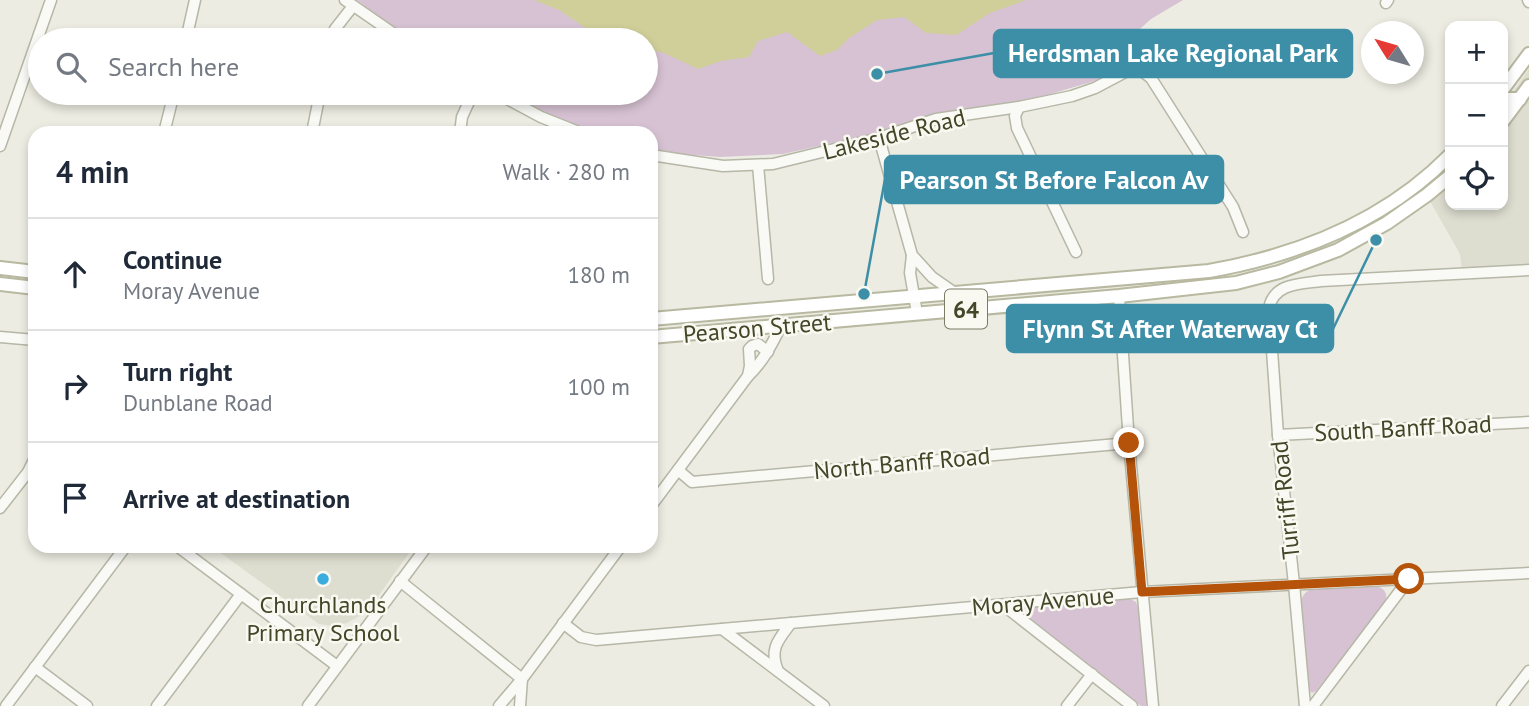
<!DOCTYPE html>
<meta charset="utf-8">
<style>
:root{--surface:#fff;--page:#f2f2f3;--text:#1f2937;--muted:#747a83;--line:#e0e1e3}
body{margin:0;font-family:"PT Sans",sans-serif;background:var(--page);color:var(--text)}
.controls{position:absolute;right:21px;top:21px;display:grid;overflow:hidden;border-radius:14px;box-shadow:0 4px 10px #0003}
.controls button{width:63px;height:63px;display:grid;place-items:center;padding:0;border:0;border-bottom:2px solid var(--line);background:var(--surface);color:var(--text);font:35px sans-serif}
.compass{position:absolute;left:1361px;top:21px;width:63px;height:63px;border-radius:50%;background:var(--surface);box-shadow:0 4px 10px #0003;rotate:307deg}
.stop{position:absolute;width:21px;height:21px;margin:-16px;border:5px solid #b45309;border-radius:50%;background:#fff}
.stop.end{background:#b45309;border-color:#fff;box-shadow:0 2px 7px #0008}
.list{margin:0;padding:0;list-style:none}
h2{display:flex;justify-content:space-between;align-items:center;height:91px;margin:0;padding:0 28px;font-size:30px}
h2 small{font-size:23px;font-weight:400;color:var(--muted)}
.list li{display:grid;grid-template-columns:46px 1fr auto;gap:21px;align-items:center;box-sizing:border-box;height:112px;padding:0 28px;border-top:2px solid var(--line)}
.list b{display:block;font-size:26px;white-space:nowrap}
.list p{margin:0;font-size:23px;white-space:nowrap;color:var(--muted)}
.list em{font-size:23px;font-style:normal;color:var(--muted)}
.icon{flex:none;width:38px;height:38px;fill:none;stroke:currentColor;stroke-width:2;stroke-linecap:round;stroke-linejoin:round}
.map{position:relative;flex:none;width:1529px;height:706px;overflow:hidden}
.search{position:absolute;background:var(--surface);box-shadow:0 4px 10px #0003;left:28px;top:28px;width:630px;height:77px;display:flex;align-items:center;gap:18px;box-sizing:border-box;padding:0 24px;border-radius:38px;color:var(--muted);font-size:26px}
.panel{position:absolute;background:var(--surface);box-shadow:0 4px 10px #0003;left:28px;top:126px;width:630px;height:427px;border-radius:21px}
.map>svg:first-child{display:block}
.built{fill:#ddded0}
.green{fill:#d7c2d3}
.water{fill:#d0ce99}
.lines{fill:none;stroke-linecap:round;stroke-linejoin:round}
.minor-casing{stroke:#b6b7a6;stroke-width:13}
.major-casing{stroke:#b8b9a0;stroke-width:16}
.minor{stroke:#f9faf6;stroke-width:10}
.major{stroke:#fff;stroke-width:12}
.route{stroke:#b45309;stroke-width:9}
.poi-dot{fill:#3aadde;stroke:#f9f9f2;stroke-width:2.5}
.labels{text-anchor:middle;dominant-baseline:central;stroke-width:5;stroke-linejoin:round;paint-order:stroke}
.shield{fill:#f9f9f2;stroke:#7a7c65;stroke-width:2}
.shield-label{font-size:23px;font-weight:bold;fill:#444628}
.street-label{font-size:24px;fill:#444628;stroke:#f9f9f2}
.poi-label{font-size:24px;fill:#444628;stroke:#f9f9f2}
.leader{fill:none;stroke:#3d8ea7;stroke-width:2.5}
.callout-dot{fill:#3d8ea7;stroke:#f9f9f2;stroke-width:2.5}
.callout{fill:#3d8ea7;stroke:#3d8ea7;stroke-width:2.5}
.callout-label{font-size:26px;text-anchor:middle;font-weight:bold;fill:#fff}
</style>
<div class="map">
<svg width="1529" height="706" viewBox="0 0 1529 706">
<rect width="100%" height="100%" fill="#ecece2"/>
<g class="built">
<path d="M1529,69v200l-67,2 -2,-17 -38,-67 28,-24v42h53v-99z"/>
<path d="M211,546h203l-47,66 -20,11 -14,3 -14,-2z"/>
</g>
<g class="green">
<path d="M357,0h826l-32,19 -21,19 -12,30 -20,12 -51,15 -264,59 -63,3 -51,-4 -18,-4v-16h-58l-40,-17 -45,-23h138v-53h-230l-30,-18z"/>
<path d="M1375,586c8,1 14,7 10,16l-69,89 -4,2 -3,-3 -8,-86c0,-8 5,-14 13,-15z"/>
<path d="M1130,599l6,3 2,6 9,96 -1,2h-5l-111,-86 2,-11 7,-3z"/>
</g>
<path class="water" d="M534,0h492l-36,13 -34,22 -30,-2 -22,-16 -27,3 -28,18 -12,12 -17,6 -33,-24 -29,9 -9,16 -28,4 -23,8 -34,-16 -18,-4v-9h-30l-26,-9 -31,-21z"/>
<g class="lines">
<defs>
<g id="minor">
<path d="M345,0l58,40"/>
<path d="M1528,0l1,2"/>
<path d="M1386,3l2,-3"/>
<path d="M186,40l9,-40"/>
<path d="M331,40l4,-11 18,-23"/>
<path d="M496,93l45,24 40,16"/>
<path d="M1019,107l-4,9 2,12 59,124"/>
<path d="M164,133l10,-40"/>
<path d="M312,133l8,-40"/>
<path d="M460,133l2,-16 11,-24"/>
<path d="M879,138l33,117 20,22 23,16"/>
<path d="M0,146l51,-146"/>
<path d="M651,155l72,11 50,-2 106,-26 57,-19 83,-12 53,-11 23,-8 36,-19 11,2 9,7 82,129 10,25"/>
<path d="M758,165l10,114"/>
<path d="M912,255l-2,18 7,40"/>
<path d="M1119,296l10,147 24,263"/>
<path d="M0,337l35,3"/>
<path d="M748,376l2,-10 -1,-17 3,-3 6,-2 10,8"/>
<path d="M1278,435l251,-13"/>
<path d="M678,470l14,12 437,-39"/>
<path d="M651,506l97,-130c15,-14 24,-32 33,-50"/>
<path d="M0,508l28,-36 7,-14"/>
<path d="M177,546l160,120"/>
<path d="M400,581l122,98 -2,27"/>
<path d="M1003,605l129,101"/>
<path d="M563,623l18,14 15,3 546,-48 387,-19"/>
<path d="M722,629l102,77"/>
<path d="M35,667l52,39"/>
<path d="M778,671c-9,-22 0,-31 13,-48"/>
<path d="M6,706l120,-160"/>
<path d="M157,706l84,-112"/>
<path d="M308,706l119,-160"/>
<path d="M499,706l23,-27 99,-133"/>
<path d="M1067,706l25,-32"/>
<path d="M1305,706l-11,-122 -16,-149 -9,-127c5,-25 31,-24 52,-27l208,-11"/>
<path d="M1313,706l96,-127"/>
<path d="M1502,706l27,-35"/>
</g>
<g id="major">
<path d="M1503,89l26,-35"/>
<path d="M1503,102l5,-3h12"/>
<path d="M1503,121l26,-35"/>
<path d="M0,268l35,4"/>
<path d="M0,284l35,4"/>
<path d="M651,319l558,-48c90,-16 176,-50 241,-116"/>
<path d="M651,337l468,-41 117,-13 43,-11 59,-22 49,-27 40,-28 23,-19"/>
</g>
</defs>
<use href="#minor" class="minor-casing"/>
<use href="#major" class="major-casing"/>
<use href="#minor" class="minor"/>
<use href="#major" class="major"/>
</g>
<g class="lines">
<path class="route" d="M1129,443l13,149 267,-13"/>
</g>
<circle class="poi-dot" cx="323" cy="579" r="7"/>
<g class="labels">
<rect class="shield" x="945" y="289.5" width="42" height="39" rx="5"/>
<g class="shield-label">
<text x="966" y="309">64</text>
</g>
<g class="street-label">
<text transform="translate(894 134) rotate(-14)">Lakeside Road</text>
<text transform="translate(757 328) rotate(-5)">Pearson Street</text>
<text transform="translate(1403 428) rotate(-3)">South Banff Road</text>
<text transform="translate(902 463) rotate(-5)">North Banff Road</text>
<text transform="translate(1285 500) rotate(-96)">Turriff Road</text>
<text transform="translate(1043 601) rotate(-5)">Moray Avenue</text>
</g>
<g class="poi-label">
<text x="323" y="604">Churchlands<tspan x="323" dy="28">Primary School</tspan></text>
</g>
</g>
<path class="leader" d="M877 74L994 53M864 294L885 179M1376 240L1333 329"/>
<g class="callout-dot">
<circle cx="877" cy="74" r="7"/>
<circle cx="864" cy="294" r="7"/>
<circle cx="1376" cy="240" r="7"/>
</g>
<g class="callout">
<rect x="994" y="30" width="358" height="47" rx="7"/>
<rect x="885" y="156" width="338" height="47" rx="7"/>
<rect x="1007" y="305" width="326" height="47" rx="7"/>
</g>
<g class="callout-label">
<text x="1173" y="62">Herdsman Lake Regional Park</text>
<text x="1054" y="189">Pearson St Before Falcon Av</text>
<text x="1170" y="338">Flynn St After Waterway Ct</text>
</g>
</svg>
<div class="controls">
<button>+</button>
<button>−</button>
<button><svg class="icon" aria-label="locate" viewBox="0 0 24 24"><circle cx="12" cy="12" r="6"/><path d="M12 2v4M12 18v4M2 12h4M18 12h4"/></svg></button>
</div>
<svg class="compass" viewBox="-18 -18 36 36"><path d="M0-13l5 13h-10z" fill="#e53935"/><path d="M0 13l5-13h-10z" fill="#747a83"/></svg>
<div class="stop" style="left:1409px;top:579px"></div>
<div class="stop end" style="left:1129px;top:443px"></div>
<div class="search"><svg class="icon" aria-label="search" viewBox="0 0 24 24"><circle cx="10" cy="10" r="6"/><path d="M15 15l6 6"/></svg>Search here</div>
<section class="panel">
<h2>4 min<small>Walk · 280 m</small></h2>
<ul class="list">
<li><svg class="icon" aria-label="ahead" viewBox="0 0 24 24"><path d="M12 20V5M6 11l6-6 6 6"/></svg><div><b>Continue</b><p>Moray Avenue</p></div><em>180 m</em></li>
<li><svg class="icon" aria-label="right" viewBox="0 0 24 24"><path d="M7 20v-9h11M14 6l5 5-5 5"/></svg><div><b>Turn right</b><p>Dunblane Road</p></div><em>100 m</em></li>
<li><svg class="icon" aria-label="arrive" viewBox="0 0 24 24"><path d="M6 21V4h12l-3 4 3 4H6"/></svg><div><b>Arrive at destination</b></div></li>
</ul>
</section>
</div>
